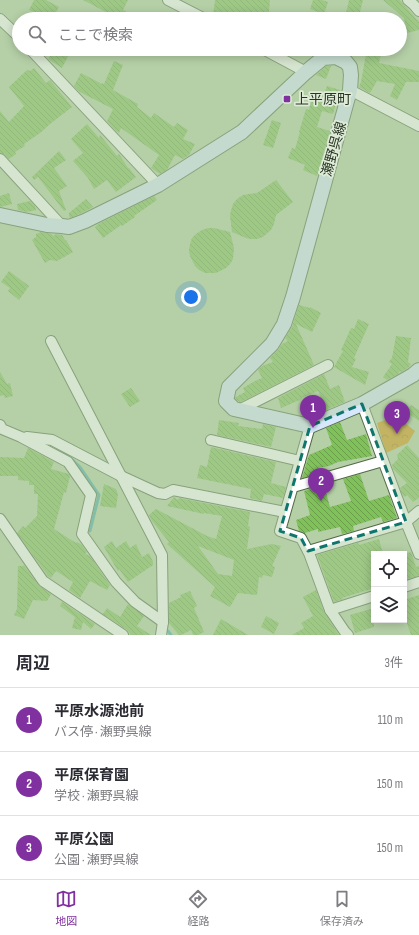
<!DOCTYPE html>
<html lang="ja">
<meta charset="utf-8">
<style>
:root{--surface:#fff;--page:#f7f7f7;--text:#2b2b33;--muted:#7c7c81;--line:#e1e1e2;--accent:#8130a0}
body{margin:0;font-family:"Sofia Sans Condensed","Noto Sans JP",sans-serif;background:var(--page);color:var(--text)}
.controls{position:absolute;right:12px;bottom:12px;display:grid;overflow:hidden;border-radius:0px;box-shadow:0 2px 10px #0003}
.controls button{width:36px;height:36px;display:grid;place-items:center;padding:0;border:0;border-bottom:1px solid var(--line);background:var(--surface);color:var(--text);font:20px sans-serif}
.you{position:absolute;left:191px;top:297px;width:14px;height:14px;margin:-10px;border:3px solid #fff;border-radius:50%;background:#1a73e8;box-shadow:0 0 0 6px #1a73e833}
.badge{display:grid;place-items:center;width:26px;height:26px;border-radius:50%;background:var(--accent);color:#fff;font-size:13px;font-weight:700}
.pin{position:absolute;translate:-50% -33px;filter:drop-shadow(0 1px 2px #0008)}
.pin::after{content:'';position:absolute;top:21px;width:14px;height:12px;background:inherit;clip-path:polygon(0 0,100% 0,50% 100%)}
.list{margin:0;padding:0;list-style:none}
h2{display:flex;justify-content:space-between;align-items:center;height:52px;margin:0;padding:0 16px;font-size:17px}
h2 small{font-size:13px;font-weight:400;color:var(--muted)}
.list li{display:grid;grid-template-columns:26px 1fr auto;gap:12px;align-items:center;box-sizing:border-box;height:64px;padding:0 16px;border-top:1px solid var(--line)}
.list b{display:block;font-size:15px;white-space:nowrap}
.list p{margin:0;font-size:13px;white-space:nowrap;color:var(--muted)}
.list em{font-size:13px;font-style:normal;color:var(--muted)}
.icon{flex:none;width:22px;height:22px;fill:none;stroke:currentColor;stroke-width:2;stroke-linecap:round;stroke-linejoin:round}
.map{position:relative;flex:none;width:419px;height:635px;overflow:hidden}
.search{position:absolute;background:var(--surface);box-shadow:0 2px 10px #0003;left:12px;right:12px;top:12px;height:44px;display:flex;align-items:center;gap:10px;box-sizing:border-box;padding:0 14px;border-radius:22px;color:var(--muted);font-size:15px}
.sheet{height:244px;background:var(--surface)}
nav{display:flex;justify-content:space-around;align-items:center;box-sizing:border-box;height:56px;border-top:1px solid var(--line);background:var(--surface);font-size:11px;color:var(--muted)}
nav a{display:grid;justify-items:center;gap:2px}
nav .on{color:var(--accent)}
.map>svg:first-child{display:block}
.forest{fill:url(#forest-crowns)}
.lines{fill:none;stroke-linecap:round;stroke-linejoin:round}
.stream{stroke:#48aaa9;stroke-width:3}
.building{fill:url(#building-back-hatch);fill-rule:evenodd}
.minor-casing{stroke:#526a46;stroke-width:12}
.secondary-casing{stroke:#526a46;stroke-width:16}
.minor{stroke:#fff;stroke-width:10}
.secondary{stroke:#d7e7fc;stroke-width:14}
.marked{fill:none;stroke:#0f766e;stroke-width:3;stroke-dasharray:8 5;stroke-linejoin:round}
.poi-dot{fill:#8130a0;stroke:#deecd7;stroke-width:1.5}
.labels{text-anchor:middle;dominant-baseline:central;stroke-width:3.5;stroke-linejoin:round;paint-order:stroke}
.poi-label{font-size:14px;fill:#2a3525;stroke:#deecd7;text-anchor:start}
.street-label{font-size:14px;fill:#2a3525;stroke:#deecd7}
</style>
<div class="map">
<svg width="419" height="635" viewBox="0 0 419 635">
<defs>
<pattern id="forest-crowns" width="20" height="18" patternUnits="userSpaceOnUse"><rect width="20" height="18" fill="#d59213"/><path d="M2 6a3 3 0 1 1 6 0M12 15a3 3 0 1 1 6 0" fill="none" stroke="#ad7811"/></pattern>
<pattern id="building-back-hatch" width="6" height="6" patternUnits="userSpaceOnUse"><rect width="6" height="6" fill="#81c15b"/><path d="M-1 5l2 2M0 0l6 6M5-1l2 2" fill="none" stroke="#6a9e4b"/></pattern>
</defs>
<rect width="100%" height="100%" fill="#b5d0a7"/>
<path class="forest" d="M396,416l19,15 -7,12 -22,10 -9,-30z"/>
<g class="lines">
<g class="stream">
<path d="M55,450l12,5 13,12 19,28 -9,36"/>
<path d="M168,631l3,4"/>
</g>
</g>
<g class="building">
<path d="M34,0h12l13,7 -7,12h-15l3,-4 -11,-5z"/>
<path d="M83,0h45l-5,10 16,9h-31l-5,-3 3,-4z"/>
<path d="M215,0h55l-1,11 -2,8h-40v-1l-14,-2z"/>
<path d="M313,0h9l6,2 -4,12 -14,-5z"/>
<path d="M349,0h14l-4,16 -13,-3z"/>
<path d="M383,0h17l19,22v8l-12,3 -3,-15z"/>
<path d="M55,49h17l-10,19 -14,-9z"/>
<path d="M367,49h15l-3,14 40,8v11h-13l-9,18 -7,-4 5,-12 -18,-3 -7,12 -11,-6 2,-5z"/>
<path d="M114,61l9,4 -10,25 25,14 -1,3 14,11 3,-5 20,14 3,-4 11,7 -5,9 12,5 -6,11 -6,4 -8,-4 -8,15 -7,4 -9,-6 8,-13 -38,-27 -2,5 -3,-2 -9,-10 6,-12 -33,-17 -6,-6 7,-13 21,11v-1l2,1z"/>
<path d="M326,66h5l-5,13 -10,-4z"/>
<path d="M34,68l12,15 4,-3 22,27 -22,17 -10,9 -16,11 1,2 -10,6 1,2 -7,5 -5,-5 -4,-1v-42l9,11 15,-16 -15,-19 18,-17 3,1z"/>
<path d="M327,86l13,4 -7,24 -11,-3 -5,16 13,4 -13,45 -14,-6 2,-5 -17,-7 4,-10 3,1 5,-17h-1l7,-23 3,1 4,-16 10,3z"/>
<path d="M272,120l9,3 -8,25 -10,-3z"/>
<path d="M87,124l12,14 1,-3 17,21 2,-2 9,14h1l7,9 -20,15 -9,-12 -13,9 -6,-11 -15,-17 10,-8 -12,-14z"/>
<path d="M59,151l7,9 -12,8 13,18 -8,5 7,19 -2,1 -26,-34 -4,3 -2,-3z"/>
<path d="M276,180l17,22 -17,13 -2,9 -3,6 -8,7 -6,2h-6l-5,-1 -14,-6 -2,-16 1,-6 2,-6 4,-5 6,-4 6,-1 8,-1z"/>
<path d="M9,193l3,11 -12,3v-11z"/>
<path d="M154,196l3,4 -23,16 1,1 -13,9 -1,-1 -18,13 -8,-11 5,-4z"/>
<path d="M86,199l7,8 -11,6 -12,5 -1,-2v-3z"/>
<path d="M30,201l5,5 1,4 -9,2 -9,-2 -1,-6z"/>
<path d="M208,228h6l16,4 4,16 -1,11 -3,5 -4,4 -10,5h-11l-6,-3 -4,-4 -5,-10 -1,-5 1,-7 2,-6 4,-4 6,-4z"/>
<path d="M41,232l11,2 1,2 3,-2 6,1 3,5h1l7,12 -16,9 -7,-1 -5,3 -13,-23 4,-3v-3z"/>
<path d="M9,271l20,15 -10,14 -11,-9 2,-3 -9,-6z"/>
<path d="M299,305l11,3v-1l11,6 -9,19 -16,-8 18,41 -73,37 -3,-1 -3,-3 1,-1 9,-5 -2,-4 12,-7 7,-3 -4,-8 4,-4 11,-4 -3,-4 8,-8 4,-6 6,-3 -3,-3 7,-11z"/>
<path d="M358,319l11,5 -15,34 2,1 -4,8 17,5 -4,13 -31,-18 9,-16 -2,-1 10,-22 3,1z"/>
<path d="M396,336l15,2 -3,24 3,2 -3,4 -7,4 -1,-1 -2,3 -11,6 -4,-3 9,-13 -3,-2 3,-4z"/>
<path d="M0,372l7,12 3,-1 3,13 -8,2 -1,-3 -4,1z"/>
<path d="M324,374l6,15 9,-4 6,17 -19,8 -8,-19 -17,7 1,1 -21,9 -3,-10z"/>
<path d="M131,388l9,13 -10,6 -9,-13z"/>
<path d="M411,405l8,5v11l-13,-9z"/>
<path d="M219,420l20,3 -1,3 24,3 1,-5 13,3 -5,20 -54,-12z"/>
<path d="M340,422l7,18 19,-6 6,22 -34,6 -9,4 -11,2 2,5 -18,5 6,-20 1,-2v-1l23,-10 -6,-17z"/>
<path d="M407,445l12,13v40l-6,4 -6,-7 -2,2 -3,-3 -2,-6 7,-5 -14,-14 -1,-4 6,-6 -1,-4z"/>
<path d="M211,447l65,15 -5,21 15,4 -3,11 -19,-4 -2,7 -12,-3 1,-9 -54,-11 3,-13 7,2z"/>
<path d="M28,448l26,14 -3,7 18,5 1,2 -4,17 -2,-1 -10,37 22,14 1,-1 5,3 5,7 -2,2 5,2 20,29 -3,5 -17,-9 -10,17 -11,-8 4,-8 -17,-11 -5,7 -3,-2 -31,-43 6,-7 2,2 12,-12 1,-22h-4v-9h-5v-4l-11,-1v-4h-18v-19l24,1z"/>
<path d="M360,474l9,27 20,-6 8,23 -14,4 -2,-5 -28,9 1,5 -12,3 -2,-7 -22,5v-3l-13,4 -6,-2 -3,-11 14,-5 -6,-24 20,-6 6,22 21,-6 -8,-22z"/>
<path d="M104,484l12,5 2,5 -2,14 -16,-2z"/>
<path d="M174,497l4,3 1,-2 71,14 -2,14 2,1 -3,22 25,-5 9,2 -9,20 3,1 -3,10 -9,-2 -1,3 -3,-1 -2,18 -19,-2 -8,14 -20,-11 5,-9 -48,-43 2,-2 -17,-21 -3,-6 7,-6 51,27 9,3 6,-23 -18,-3v1l-37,-8zM198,546l36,14 -2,16 -14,-2z"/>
<path d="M379,539l4,15h-9v34l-32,10 1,1 -9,3 -17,-47 41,-12 1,2z"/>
<path d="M112,541l4,7 10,-7 4,7 6,-4 6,13 7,-4 4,9v3l-25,17 -9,-13 -1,2 -14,-24z"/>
<path d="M411,552l5,15 3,-1v10l-15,4v-26z"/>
<path d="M24,565l14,20 13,9 -4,7 -14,-1 -9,19 -10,-4 3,-6 1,-43h5z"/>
<path d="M316,590l8,22 15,23h-47l12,-7 -3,-5 12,-7 -10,-19z"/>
<path d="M190,591l7,15 -3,2 10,24 -6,3h-5l-2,-5 -10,5h-2l-10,-12v-20l12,-6 -1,-2z"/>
<path d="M419,595v40h-8l-7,-20v-15z"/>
<path d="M62,602l33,22 -4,5 -8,-7 -2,8 -9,-2 3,-11 -15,-11z"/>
<path d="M128,604l16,12 -7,10 14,9h-20l-4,-5 -24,-16 4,-6 13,9z"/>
<path d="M374,608v19l-19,6 -5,-18z"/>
<path d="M266,616l13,7 -5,11 -13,-7z"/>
<path d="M221,619l27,16h-35z"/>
</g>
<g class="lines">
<defs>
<g id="minor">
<path d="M168,0l37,19"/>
<path d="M408,0l6,5 5,6"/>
<path d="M0,19l19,18"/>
<path d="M30,49l128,136"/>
<path d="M263,49l43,23"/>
<path d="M350,90l69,36"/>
<path d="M0,159l62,67"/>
<path d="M51,341l111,214 1,67 -2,13"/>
<path d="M362,404l44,118 13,32"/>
<path d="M239,410l89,-45"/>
<path d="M0,425l2,4 19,8 47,25 23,33 -9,39 34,48 19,20 28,20"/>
<path d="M310,426l-30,105 21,7 8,15 21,57 15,22 3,3"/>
<path d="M27,437l25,3 69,36 37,17 7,1 8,-4 112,22"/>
<path d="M211,440l89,21"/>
<path d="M293,487l90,-26"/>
<path d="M0,519l43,62 80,54"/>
<path d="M308,551l98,-29 13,-11"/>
<path d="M404,587l15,-5"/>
<path d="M330,610l44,-14"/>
</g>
<path id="secondary" d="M0,215l47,10 15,1 7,1 16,-6 73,-36 84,-53 64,-60 17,-14 13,-1 10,5 4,5 1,8 -1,15 -57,207 -9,27 -12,20 -43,43 -3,14 8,8 76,17 52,-22 51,-29 6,-5"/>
</defs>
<use href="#minor" class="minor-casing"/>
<use href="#secondary" class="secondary-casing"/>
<use href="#minor" class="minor"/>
<use href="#secondary" class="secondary"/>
</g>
<path d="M0 0H419V635H0ZM362,404l44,118 -98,29 -7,-13 -21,-7 30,-105z" fill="#b5d0a7" fill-opacity=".55" fill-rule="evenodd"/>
<path class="marked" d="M362,404l44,118 -98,29 -7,-13 -21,-7 30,-105z"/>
<rect class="poi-dot" x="283" y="95" width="8" height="8" rx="2"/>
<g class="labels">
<g class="poi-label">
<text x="295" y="99">上平原町</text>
</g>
<g class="street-label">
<text transform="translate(334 149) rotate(-74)">瀬野呉線</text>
</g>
</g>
</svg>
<div class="controls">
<button><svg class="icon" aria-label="locate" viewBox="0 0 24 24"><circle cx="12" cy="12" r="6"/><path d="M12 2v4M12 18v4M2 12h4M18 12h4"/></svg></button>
<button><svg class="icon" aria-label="layers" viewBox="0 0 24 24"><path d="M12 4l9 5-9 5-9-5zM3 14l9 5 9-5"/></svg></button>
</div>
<div class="you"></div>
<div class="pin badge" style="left:313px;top:428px">1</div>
<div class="pin badge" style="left:321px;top:501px">2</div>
<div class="pin badge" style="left:397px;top:434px">3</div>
<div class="search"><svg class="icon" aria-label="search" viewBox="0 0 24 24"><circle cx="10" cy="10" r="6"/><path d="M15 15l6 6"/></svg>ここで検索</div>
</div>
<section class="sheet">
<h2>周辺<small>3件</small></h2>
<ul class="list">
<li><span class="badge">1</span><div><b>平原水源池前</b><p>バス停 · 瀬野呉線</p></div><em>110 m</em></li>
<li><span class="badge">2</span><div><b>平原保育園</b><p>学校 · 瀬野呉線</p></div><em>150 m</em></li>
<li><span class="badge">3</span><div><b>平原公園</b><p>公園 · 瀬野呉線</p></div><em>150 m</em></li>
</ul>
</section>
<nav>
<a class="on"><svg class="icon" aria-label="map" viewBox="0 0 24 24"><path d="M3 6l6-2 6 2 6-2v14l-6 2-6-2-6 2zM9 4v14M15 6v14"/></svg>地図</a>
<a><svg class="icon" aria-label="directions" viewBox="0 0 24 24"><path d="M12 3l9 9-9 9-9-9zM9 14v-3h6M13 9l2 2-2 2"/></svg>経路</a>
<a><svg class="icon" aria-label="saved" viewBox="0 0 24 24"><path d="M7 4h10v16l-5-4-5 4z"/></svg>保存済み</a>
</nav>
